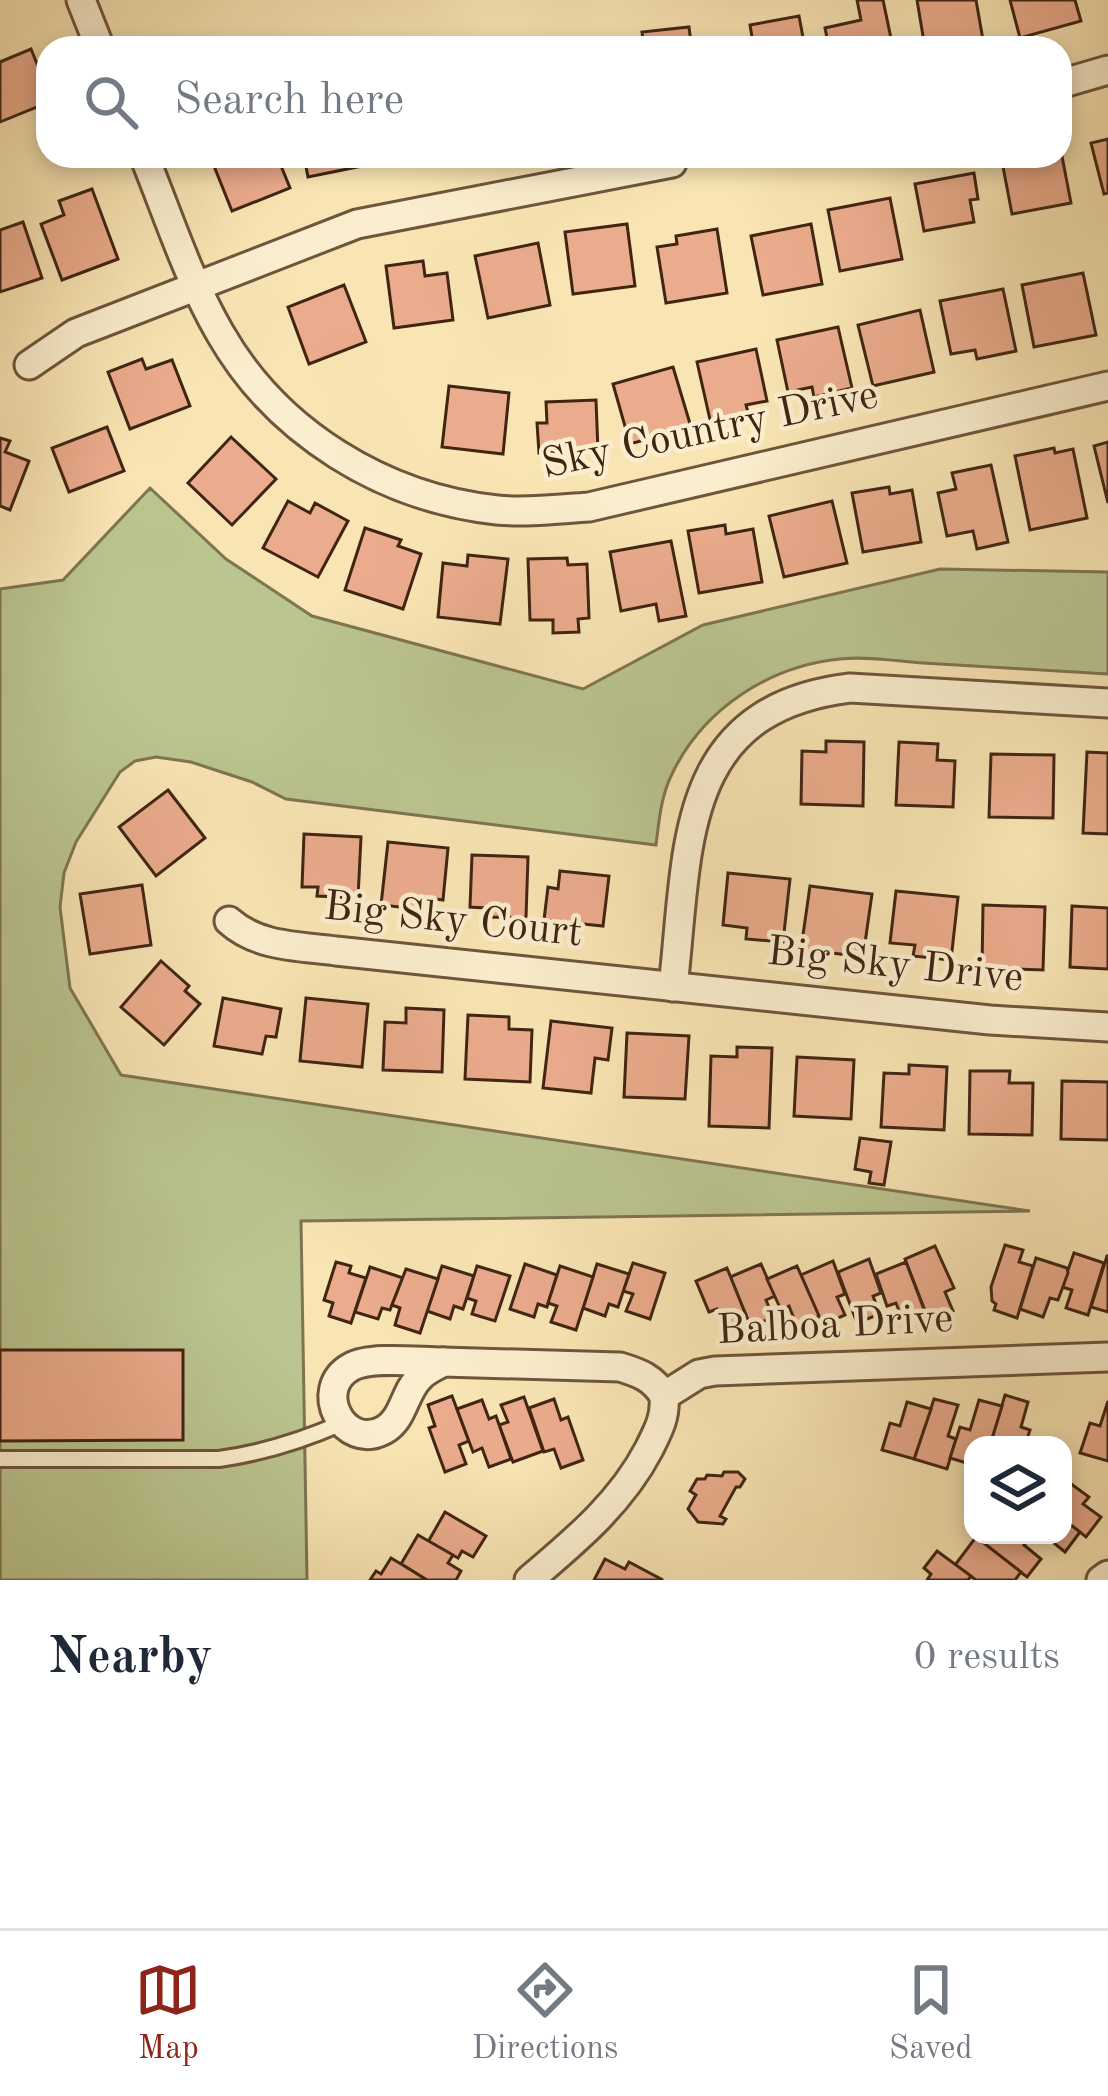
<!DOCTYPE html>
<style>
:root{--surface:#fff;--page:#f6f6f7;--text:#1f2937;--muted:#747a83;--line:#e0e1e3;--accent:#8f2418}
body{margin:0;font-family:"Old Standard TT",serif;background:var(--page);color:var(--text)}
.controls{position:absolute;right:36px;bottom:36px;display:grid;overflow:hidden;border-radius:24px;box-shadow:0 6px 18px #0003}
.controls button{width:108px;height:108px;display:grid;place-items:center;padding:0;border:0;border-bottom:3px solid var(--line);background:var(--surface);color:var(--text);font:60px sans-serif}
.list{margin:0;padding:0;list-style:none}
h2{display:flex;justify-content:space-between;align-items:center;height:156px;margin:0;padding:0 48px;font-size:51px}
h2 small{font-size:39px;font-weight:400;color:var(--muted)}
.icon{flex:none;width:66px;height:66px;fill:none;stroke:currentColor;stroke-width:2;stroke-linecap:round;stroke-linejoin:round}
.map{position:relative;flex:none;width:1108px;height:1580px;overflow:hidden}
.search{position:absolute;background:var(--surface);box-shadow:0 6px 18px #0003;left:36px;right:36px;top:36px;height:132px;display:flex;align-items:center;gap:30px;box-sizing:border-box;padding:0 42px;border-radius:36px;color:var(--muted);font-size:45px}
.sheet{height:348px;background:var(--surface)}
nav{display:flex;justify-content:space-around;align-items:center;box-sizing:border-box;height:168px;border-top:3px solid var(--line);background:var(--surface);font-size:33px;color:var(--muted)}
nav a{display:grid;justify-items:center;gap:6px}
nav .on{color:var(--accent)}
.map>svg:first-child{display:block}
.green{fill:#bbc58f;stroke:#7e7551;stroke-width:3}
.building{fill:#ebac8d;stroke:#402513;stroke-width:3}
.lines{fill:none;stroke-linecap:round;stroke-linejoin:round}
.lane-casing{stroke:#6e553b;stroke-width:20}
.street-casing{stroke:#6e553b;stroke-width:33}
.lane{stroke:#fbeece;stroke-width:14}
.street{stroke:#fbeece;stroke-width:27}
.labels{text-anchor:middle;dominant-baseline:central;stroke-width:9;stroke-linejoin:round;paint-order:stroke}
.street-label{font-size:42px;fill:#402513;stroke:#fbeece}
</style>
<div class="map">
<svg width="1108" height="1580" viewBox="0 0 1108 1580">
<rect width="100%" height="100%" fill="#f9e5b4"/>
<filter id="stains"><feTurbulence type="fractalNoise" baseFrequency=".00167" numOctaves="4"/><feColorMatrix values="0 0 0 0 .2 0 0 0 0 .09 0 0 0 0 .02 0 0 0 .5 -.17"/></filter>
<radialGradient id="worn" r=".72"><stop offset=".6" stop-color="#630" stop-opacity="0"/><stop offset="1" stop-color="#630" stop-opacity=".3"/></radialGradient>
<path class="green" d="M150,488l76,71 86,57 271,73 120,-64 237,-56 168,3v102c-62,-4 -123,-7 -185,-11 -27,-2 -56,-7 -83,-4 -71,7 -137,50 -168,115 -11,22 -13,47 -16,71l-370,-46 -34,-17 -61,-20 -35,-5 -21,4 -15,11 -44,70 -12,31 -4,34 10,81 51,87 909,136 -729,10 6,359h-307v-991l63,-9z"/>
<g class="building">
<path d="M857,0h26l10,48h-64l-4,-20 36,-8z"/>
<path d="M917,0h59l7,40 -15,3 1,5h-44z"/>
<path d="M1010,0h65l6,21 -61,17z"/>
<path d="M799,16l6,32h-63v-3l11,-2 -3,-18z"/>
<path d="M689,27l2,16 15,-2v7h-62l-2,-16z"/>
<path d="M31,49l15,37 -5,2 6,15 -47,19v-60z"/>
<path d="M1108,139v54l-4,1 -13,-51z"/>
<path d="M1060,146l11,57 -59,11 -11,-58h59z"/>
<path d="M210,156h67l13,32 -58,23z"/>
<path d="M304,156h61l2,9 -59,12z"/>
<path d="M974,173l4,26 -8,1 4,22 -50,9 -9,-47z"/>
<path d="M92,189l26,70 -56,21 -21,-56 23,-9 -5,-14z"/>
<path d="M890,198l12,61 -62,12 -12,-61z"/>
<path d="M23,222l19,56 -42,14v-62z"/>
<path d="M627,224l8,62 -62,8 -8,-62z"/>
<path d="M811,224l11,60 -59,11 -12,-59z"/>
<path d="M717,229l10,64 -61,10 -9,-56 20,-3 -1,-8z"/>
<path d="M538,243l12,62 -62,13 -13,-62z"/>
<path d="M423,261l2,15 22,-3 6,47 -59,8 -8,-62z"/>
<path d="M1083,273l13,62 -62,12 -12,-62z"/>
<path d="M344,285l22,57 -57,22 -21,-57z"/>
<path d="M1003,289l13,62 -39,8 -2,-9 -24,4 -11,-53z"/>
<path d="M920,310l14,62 -61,14 -15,-61z"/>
<path d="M838,327l14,61 -38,9 -2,-10 -24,5 -11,-52z"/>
<path d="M756,349l11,52 -21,4 3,11 -38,8 -14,-62z"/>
<path d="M142,359l4,10 26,-9 18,46 -60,23 -22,-57z"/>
<path d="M673,367l18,60 -61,17 -17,-60z"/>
<path d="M449,386l60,7 -6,61 -61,-7z"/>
<path d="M596,400l2,51 -59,2 -2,-30h10l-1,-21z"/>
<path d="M107,427l17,44 -55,21 -17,-44z"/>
<path d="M231,437l45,42 -44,46 -44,-42z"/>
<path d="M0,438l10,3 -5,11 24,9 -19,49 -10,-4z"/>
<path d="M1108,442v61l-14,-57z"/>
<path d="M1054,448l1,5 18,-4 14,69 -57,12 -15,-74z"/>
<path d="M991,465l17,77 -31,7 -4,-18 -26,5 -9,-43 18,-4 -4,-16z"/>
<path d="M889,487l1,7 22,-4 9,52 -58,10 -11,-59z"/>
<path d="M288,501l22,12 5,-10 33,18 -30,56 -55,-29z"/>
<path d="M832,501l15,62 -63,14 -15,-61z"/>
<path d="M725,525l1,9 27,-5 9,53 -63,11 -11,-62z"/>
<path d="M365,528l36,12 -3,6 23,8 -18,55 -58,-19z"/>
<path d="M671,541l15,75 -27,5 -3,-17 -35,7 -11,-59z"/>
<path d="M468,555l40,4 -8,65 -62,-7 5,-54 24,3z"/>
<path d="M567,558l1,7 19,-1 2,54 -11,1 1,13 -26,1v-13h-23l-2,-61z"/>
<path d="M826,741l38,1 -1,64 -62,-2 1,-53 24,1z"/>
<path d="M899,742l39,2 -1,16 18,1 -2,46 -57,-2z"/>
<path d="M1087,752l21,1v81l-25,-1z"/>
<path d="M991,754l63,1 -1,63 -64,-1z"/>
<path d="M168,790l37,48 -49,38 -37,-49z"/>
<path d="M304,834l57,3 -3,61 -41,-2 1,-9h-16z"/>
<path d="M388,842l60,6 -5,52 -23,-3 -1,12 -38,-4z"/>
<path d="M472,855l56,2 -2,61 -41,-1v-9l-15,-1z"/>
<path d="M560,871l49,5 -6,50 -59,-6 4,-33 10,2z"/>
<path d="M728,873l62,6 -7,63 -37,-3 1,-11 -24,-3z"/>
<path d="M142,885l9,60 -61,9 -10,-60z"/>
<path d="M810,886l62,8 -9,63 -62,-8z"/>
<path d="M896,891l62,6 -7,63 -38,-4 2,-11 -25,-2z"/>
<path d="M983,905l62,2 -2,63 -61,-2z"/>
<path d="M1072,906l36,2v61l-38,-2z"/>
<path d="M161,961l28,25 -4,5 15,13 -36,41 -43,-38z"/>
<path d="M223,998l58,11 -5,28 -10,-1 -4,18 -48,-8z"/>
<path d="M306,998l62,6 -6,63 -62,-6z"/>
<path d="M406,1008l38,2 -2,62 -59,-2 2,-48 21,1z"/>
<path d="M468,1015l41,2v12l23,1 -2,52 -65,-3z"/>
<path d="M551,1021l61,7 -4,32 -13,-2 -4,35 -48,-5z"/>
<path d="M627,1033l62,3 -4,63 -61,-2z"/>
<path d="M737,1047l35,1 -3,80 -60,-2 2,-70 26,1z"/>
<path d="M797,1057l57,3 -3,59 -57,-3z"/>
<path d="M909,1065l38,2 -3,63 -63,-3 3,-54 25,1z"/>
<path d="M970,1071h40l-1,12h24l-1,52 -63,-1z"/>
<path d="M1062,1081l46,1v58l-47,-1z"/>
<path d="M860,1138l31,4 -7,43 -15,-2 2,-11 -16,-3z"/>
<path d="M1005,1245l18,5 -4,12 14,4 -16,52 -23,-8 2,-6 -4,-3 -1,-14z"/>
<path d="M935,1246l19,42 -9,4 8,19 -24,10 -24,-62z"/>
<path d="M1074,1253l30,10 -16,52 -22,-7 6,-18 -10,-3z"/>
<path d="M1107,1256h1v56l-17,-5z"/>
<path d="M1036,1258l31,10 1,5 -10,27 -8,-2 -7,19 -23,-8z"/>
<path d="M869,1259l12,34 -8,3 7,18 -23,9 -19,-51z"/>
<path d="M833,1261l12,33 -8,3 8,18 -23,10 -21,-50z"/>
<path d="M336,1262l15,4 -2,7 17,5 -15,45 -22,-7 4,-13 -9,-3z"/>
<path d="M906,1262l19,50 -22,9 -7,-18 -9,3 -11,-32z"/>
<path d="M633,1263l32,10 -15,46 -24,-8 7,-17 -10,-3z"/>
<path d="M525,1264l32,11 -10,32 -9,-3 -4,13 -24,-8z"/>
<path d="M597,1264l32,10 -11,33 -9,-3 -4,12 -22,-8z"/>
<path d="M761,1264l14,32 -9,4 7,17 -22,10 -21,-50z"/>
<path d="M442,1266l32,10 -11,33 -9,-3 -4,13 -23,-8z"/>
<path d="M477,1266l33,10 -15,45 -23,-7 4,-13 -9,-3z"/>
<path d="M560,1266l33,11 -17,53 -25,-8 6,-16 -9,-3z"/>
<path d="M797,1266l22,50 -22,10 -8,-20 -8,4 -14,-31z"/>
<path d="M370,1267l33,11 -13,32 -8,-2 -4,11 -23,-7z"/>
<path d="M727,1268l20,50 -22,9 -8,-18 -8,3 -13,-31z"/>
<path d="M406,1269l32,10 -18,54 -25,-8 5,-17 -8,-3z"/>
<path d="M0,1350h183v90l-183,1z"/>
<path d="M1005,1395l23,7 -7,25 9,3 -5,15h-35z"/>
<path d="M452,1396l17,45 -10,4 7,19 -21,8 -16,-44 6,-2 -7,-21z"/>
<path d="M524,1397l19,54 -30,11 -14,-37 9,-3 -7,-17z"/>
<path d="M554,1399l7,21 7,-3 15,43 -22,8 -7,-19 -10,3 -15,-44z"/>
<path d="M934,1399l24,6 -10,31 8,3 -9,30 -33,-10z"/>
<path d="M482,1400l7,19 7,-3 15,43 -22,8 -7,-19 -9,4 -16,-43z"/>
<path d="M979,1400l23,6 -12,39h-17v20l-23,-7 10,-31 10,3z"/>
<path d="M1108,1401v60l-28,-8 10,-30 10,3z"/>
<path d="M907,1402l24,7 -17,50 -32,-9 8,-27 10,3z"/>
<path d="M724,1472h14l7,7 -5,8h-4l-16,29 6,3 -3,5 -25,-2 -10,-13 8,-14 -6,-4 7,-12h8l2,-4 15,1z"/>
<path d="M1063,1478l26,19 -6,7 18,13 -15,20 -23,-18z"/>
<path d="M445,1512l41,24 -13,21 -11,-6 -4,7 -30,-16z"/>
<path d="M1063,1519l17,13 -15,20 -21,-17h19z"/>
<path d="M418,1535l35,20 -5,8 13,8 -5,9h-29l-26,-16z"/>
<path d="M989,1535h38l3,3 -6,7 17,14 -14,18 -44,-34z"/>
<path d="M976,1537l45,35 -6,8h-39l-21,-15z"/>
<path d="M937,1551l34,25 -3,4h-41l4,-6 -7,-6z"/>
<path d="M391,1558l10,6 26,16h-57l6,-9 5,3z"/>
<path d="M605,1559l20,10 4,-7 34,18h-69z"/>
</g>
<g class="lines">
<defs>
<path id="lane" d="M0,1459h219c44,-6 82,-18 123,-36"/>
<g id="street">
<path d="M81,0l19,48"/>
<path d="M1060,84l48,-14"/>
<path d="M144,156c24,59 44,122 76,177 57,100 164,165 277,177 31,3 61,-1 92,-3l519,-121"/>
<path d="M29,365l47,-32 281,-109 315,-61"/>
<path d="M229,921c29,26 69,25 107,30l654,69 118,7"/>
<path d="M673,987c16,-137 3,-278 177,-299l258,15"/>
<path d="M443,1362c-8,5 -17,8 -23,15 -16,15 -16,42 -36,53 -40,22 -73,-41 -33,-63 19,-11 69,-5 92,-5z"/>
<path d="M443,1362l177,5c20,6 33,11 44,29"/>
<path d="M664,1396l35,-22 16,-3 393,-14"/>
<path d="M529,1580c46,-39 92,-77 120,-131 9,-18 17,-32 15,-53"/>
<path d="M1101,1580l7,-5"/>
</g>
</defs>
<use href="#lane" class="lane-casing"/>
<use href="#street" class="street-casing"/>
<use href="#lane" class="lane"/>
<use href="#street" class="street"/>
</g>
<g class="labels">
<g class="street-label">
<text transform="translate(710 431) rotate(-12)">Sky Country Drive</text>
<text transform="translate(453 921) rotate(6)">Big Sky Court</text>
<text transform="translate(895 966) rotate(6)">Big Sky Drive</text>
<text transform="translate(835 1326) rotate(-3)">Balboa Drive</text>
</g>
</g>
<rect width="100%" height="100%" filter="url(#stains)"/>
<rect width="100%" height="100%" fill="url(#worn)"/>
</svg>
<div class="controls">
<button><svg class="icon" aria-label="layers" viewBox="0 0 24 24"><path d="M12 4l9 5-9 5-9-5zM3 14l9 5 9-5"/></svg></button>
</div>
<div class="search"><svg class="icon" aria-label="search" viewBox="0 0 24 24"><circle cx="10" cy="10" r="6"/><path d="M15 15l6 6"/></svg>Search here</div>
</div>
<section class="sheet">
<h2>Nearby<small>0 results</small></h2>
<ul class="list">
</ul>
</section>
<nav>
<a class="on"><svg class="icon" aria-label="map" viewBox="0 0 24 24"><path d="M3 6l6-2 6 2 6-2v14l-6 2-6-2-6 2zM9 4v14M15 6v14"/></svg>Map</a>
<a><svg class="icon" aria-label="directions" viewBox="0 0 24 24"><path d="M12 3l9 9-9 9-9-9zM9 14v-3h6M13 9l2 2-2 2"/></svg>Directions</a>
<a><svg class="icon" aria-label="saved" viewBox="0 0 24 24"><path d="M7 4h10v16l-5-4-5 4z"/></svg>Saved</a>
</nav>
